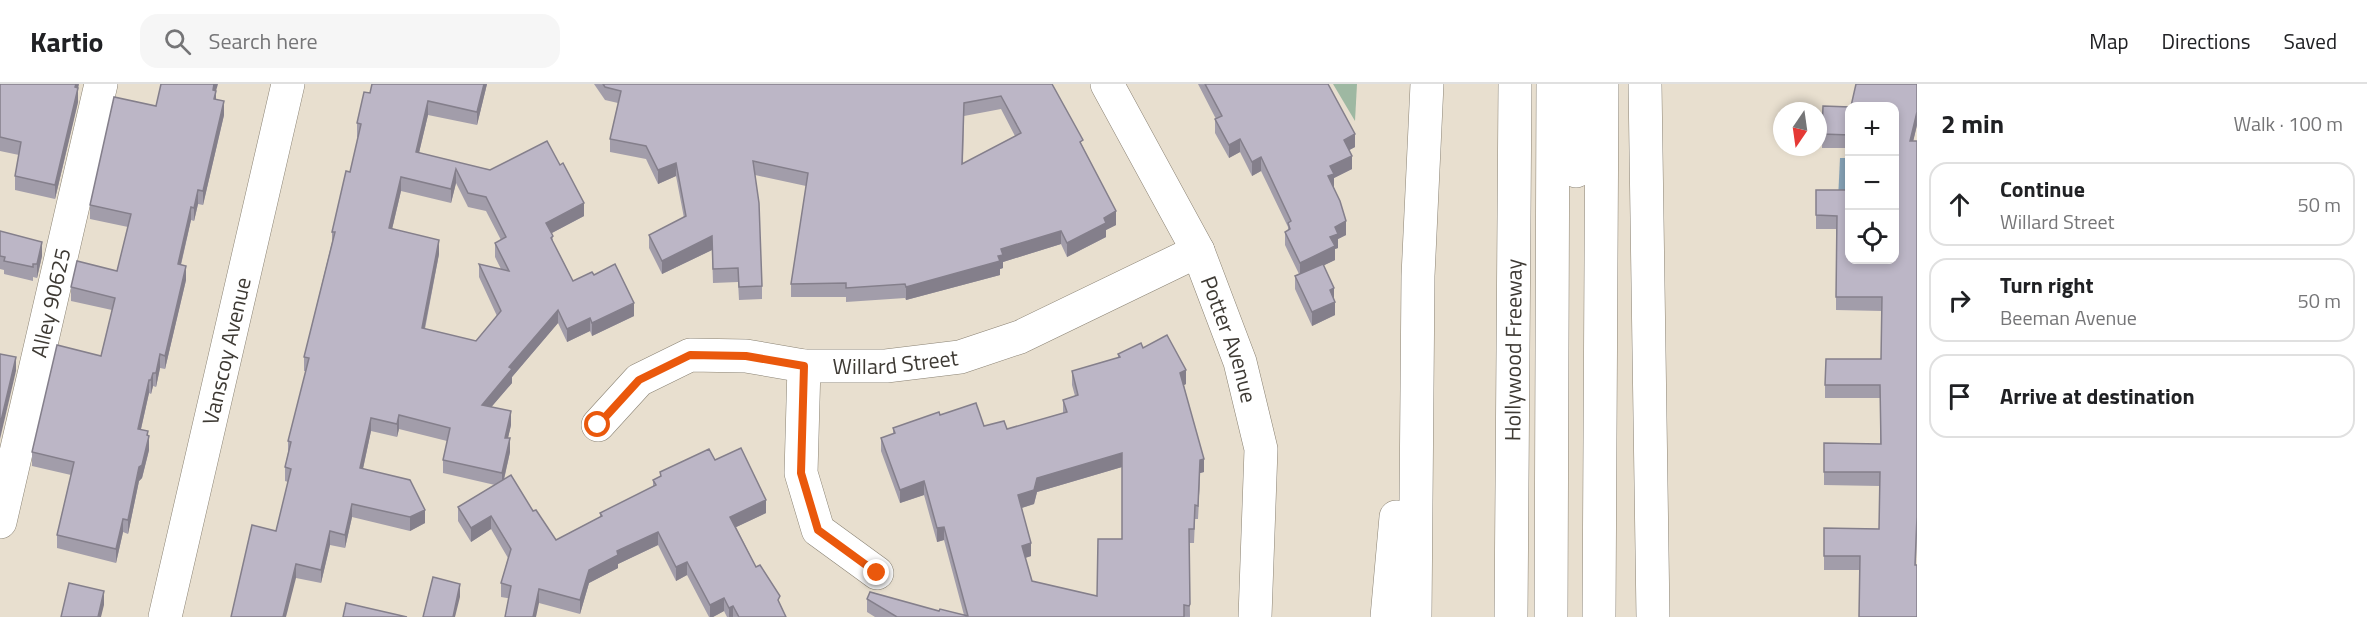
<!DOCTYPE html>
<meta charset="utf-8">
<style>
:root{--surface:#fff;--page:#f6f6f6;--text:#202124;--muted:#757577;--line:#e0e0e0}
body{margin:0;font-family:"Titillium Web",sans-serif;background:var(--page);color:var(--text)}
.controls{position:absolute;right:18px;top:18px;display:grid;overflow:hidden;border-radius:12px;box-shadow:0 3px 9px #0003}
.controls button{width:54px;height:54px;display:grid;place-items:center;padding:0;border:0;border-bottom:2px solid var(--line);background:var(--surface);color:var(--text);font:30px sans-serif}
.compass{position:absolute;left:1773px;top:18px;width:54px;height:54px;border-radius:50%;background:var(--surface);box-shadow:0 3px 9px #0003;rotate:193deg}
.stop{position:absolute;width:18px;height:18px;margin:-14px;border:4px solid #ea580c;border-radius:50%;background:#fff}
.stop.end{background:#ea580c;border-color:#fff;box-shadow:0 2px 6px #0008}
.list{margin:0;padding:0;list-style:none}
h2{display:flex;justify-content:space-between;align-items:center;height:78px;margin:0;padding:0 24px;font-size:26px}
h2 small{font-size:20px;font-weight:400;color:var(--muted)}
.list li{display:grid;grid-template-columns:39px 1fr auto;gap:18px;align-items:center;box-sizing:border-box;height:84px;margin:0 12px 12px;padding:0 12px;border:2px solid var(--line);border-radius:18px}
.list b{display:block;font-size:22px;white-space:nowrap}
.list p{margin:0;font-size:20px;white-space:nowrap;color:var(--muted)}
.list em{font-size:20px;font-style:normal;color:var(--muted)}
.icon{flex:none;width:33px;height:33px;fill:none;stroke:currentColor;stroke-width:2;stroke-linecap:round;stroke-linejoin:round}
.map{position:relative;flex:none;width:1917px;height:533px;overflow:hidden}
header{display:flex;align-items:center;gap:36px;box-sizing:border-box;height:84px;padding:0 30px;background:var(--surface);border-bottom:2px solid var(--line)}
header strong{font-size:28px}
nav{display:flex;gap:33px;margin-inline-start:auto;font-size:21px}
.search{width:420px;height:54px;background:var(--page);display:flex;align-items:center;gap:15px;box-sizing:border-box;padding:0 21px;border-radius:18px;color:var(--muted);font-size:22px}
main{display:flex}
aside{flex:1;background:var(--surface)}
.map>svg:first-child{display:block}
.green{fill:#9eb8a2}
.water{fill:#86a2b6}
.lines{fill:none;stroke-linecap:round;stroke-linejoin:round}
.minor-casing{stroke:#8a8273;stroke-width:34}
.highway-casing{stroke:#8a8273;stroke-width:34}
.minor{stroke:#fff;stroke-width:33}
.highway{stroke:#fff;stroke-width:33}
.wall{fill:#a29daa;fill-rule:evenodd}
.shaded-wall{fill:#847f8b}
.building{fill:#bcb6c6;stroke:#847f8b;stroke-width:1.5;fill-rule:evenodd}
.route{stroke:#ea580c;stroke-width:8}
.labels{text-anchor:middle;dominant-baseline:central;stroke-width:6;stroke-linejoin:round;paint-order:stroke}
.street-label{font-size:22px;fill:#3e3a34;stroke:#fff}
</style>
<header>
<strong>Kartio</strong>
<div class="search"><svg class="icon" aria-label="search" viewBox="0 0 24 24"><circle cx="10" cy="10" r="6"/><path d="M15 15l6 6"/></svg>Search here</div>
<nav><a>Map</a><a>Directions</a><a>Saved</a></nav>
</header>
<main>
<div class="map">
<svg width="1917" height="533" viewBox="0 0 1917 533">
<rect width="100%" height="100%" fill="#e8dfcf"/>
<path class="green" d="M1333,0h24l-2,37z"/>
<path class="water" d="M1840,74h9v42h-11z"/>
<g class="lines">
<defs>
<g id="minor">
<path id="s1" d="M1107,0l91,167 42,111 21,87 -6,168"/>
<path d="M804,282l-3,107 17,57 59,43"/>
<path id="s2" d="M598,341l41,-45 51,-25 56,1 58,10h82l74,-9 60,-20 178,-86"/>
<path id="s3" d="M0,438l101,-438"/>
<path id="s4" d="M165,533l123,-533"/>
</g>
<g id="highway">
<path d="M1645,0l8,533"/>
<path d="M1576,87v-87"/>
<path d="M1387,533l9,-100"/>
<path d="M1415,533l3,-341 9,-192"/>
<path id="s5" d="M1511,533l4,-533"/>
<path d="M1551,533l2,-533"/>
<path d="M1599,533l3,-533"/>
</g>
</defs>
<use href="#minor" class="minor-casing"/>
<use href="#highway" class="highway-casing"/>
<use href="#minor" class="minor"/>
<use href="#highway" class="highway"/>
</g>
<g class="wall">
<path d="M0,0l78,5v13l-23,97 -40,-9v-14l4,-21 -19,-4z"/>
<path d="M372,0h115l-10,41 -49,-10 -9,38 165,63 -32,17 1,9 20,39 21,-6 40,41 -42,20 -2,-5 -23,11 -9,-19 -46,54v6l-21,24 20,18 -3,13 2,14 -6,28 29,31 23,29 44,-23v-4l53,-26v-7l7,-3v-5l55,-12 51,53 -30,14 20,40 24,37 6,13h-59l-3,-6 -11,6h-4l-22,-42 -11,6 -18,-36 -40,19v4l-29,15 -9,31 -41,-11 -38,-6v-14l7,-25 -17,-29 -20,13 -13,-21v-14l37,-22 -52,-12v-13l4,-19 -48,-12 -2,8 -26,-6 -8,38 62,54 -15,8 -58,-14 -7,31 -15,-3 -9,38 -25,-5 -20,-47 12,-49 -3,-1v-14l3,-14v-12l18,-70h-2v-14l28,-115v-10l18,-60 8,-35h-1v-14l13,-30zM456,99l12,24 18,4 15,29 -6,3v14l6,12 -22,-5v13l18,39 -21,25 -51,-12 14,-75 -47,-25 9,-38 50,12z"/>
<path d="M594,0h458l31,63 33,78 -10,5v7l-39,20 -6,-13 -58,18v6l-3,1v6l-94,25 -1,-2 -59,4v-5h-55v-13l15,-98 -51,-11 7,111v13l-23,1 -1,-18 -25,1 -1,-33 -50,24 -13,-26v-13l35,-17 -8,-42 -18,8 -12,-25 -36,-7v-13l8,-36 -13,-3zM1001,25l14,27 -52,28 1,-48z"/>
<path d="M1198,0h130l27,63 -6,3 3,19 -18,9v10l12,47 -8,4v9l-3,1v11l-11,5 10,34 1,16 -23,11 -17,-37v-13l4,-2 -14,-29v-13l3,-1v-4l-27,-56 -9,5 -12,-24 -11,6 -14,-25v-14h1z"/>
<path d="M1917,0v41l-4,16h4v390l-1,34 -57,5h-35v-42l55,1 1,-43 -56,-1v-42l56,1v-46h-55v-13l56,-26 1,-48 -46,-1v-81h-20v-39l78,70v-154z"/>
<path d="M216,7v8l8,16 -21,90 -5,-1 -4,17 -3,-1 -10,45 5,15 -21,89 -5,-1 -4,19 -3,-1 -2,8 -2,-1 -8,36 7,7 1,14 -7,28 -3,3 -11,53 -5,-2 -7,31 -59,-15v-13l14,-60 -39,-9v-14l69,-96 11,-46 -41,-9v-14l46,-16 11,-44 -38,-8v-14l66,-99z"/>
<path d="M1823,22l27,1v41h-28z"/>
<path d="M0,147l42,25 -5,22 -4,-1v4l-29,-7v-4l-4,-1z"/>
<path d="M1143,264l43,36 -2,1 20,87 -4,1 -2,46h-3l-1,24h-5l1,74h-315l-8,-5v-13l97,16 -20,-75 -7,2 -13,-47 -24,8 -19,-52v-13l12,-4v-6l47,-13 44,11 23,3 56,-16v-13l12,-4 -3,-11v-14l46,-13v-4zM1122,383v72l-25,57 -65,-15 -7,-23 6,-2 -9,-48 12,-4 3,-12z"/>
</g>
<g class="shaded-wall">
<path d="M76,0h3l-1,5v13l-23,97v-14z"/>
<path d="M214,0h4l-2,7v13l-2,9 -1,-23z"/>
<path d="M484,0h3l-10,41v-13z"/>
<path d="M224,17v14l-21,90v-14z"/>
<path d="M428,17v14l-12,50v-13z"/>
<path d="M1917,28v13l-7,30v-14z"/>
<path d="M1355,50v13l-11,6v-13z"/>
<path d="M1240,55v13l-11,6v-13z"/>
<path d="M1352,72v13l-18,9v10l-6,-12 2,-10z"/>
<path d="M1261,73v14l-9,5v-14z"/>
<path d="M676,79v13l-18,8v-14z"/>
<path d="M456,85v14l-5,20v-14z"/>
<path d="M401,93v14l-12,51v-14z"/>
<path d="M198,106v14l-4,17v-13z"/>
<path d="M584,119v13l-38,20v-13z"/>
<path d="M191,123v13l-12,52 -1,-8z"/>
<path d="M1116,127v14l-10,5v7l-39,20v-14l37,-25z"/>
<path d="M1346,137v14l-8,4v9l-3,1v11l-35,17v-14l30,-26 5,-10z"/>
<path d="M1061,147v13l-58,18v6l-3,1v6l-94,25v-13l92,-31 3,-7z"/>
<path d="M712,152v14l-50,24v-13z"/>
<path d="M439,156v14l-17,87v-13z"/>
<path d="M42,158v14l-5,22v-14z"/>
<path d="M186,182v14l-21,89v-13z"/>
<path d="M1334,204v14l-4,-12z"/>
<path d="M1335,218v13l-23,11v-14z"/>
<path d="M634,219v13l-42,20v-13z"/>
<path d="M558,226v13l-46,54v6l-30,35v-13l27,-38z"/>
<path d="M590,234v13l-23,11v-13z"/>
<path d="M160,270v14l-4,19v-14z"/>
<path d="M16,273v14l-16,68v-14z"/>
<path d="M1186,286v14l-6,3v-14z"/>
<path d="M153,289v13l-2,8v-14z"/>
<path d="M149,296v13l-11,49v-13z"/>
<path d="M511,327v14l-6,26v-13z"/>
<path d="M399,331v14l-2,8v-13z"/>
<path d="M371,334v13l-11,51v-14z"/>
<path d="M148,347v9l1,-4v14l-7,28 -3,3 -11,53v-14l11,-53z"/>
<path d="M510,354v14l-8,35v-14z"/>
<path d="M1122,369v14l-85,25 -3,12 -16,5v-14l19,-17z"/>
<path d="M1204,375v13l-4,1 -2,46 2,-59z"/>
<path d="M924,397v14l-24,8v-13z"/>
<path d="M766,416v13l-36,17v-13z"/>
<path d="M352,420v13l-7,31v-13z"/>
<path d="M425,426v13l-15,8v-14z"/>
<path d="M491,432v13l-20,13v-14z"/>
<path d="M123,435v13l-7,31v-14z"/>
<path d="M944,443v13l-7,2v-14z"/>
<path d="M330,447v14l-9,38v-13z"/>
<path d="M658,448v13l-40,19v4l-29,15 -9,31v-14l9,-30 28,-19z"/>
<path d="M1031,459v13l-9,3v-13z"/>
<path d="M687,478v13l-11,6v-14z"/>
<path d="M296,480v14l-10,39h-3z"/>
<path d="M460,500v13l-5,20h-2z"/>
<path d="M539,505v14l-3,14h-3z"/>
<path d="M104,507v14l-3,12h-3z"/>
<path d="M724,514v13l-11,6h-3v-12z"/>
<path d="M733,522v11h-4v-9z"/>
</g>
<g class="building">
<path d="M0,0h76l-1,3 3,1 -23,97 -40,-9 6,-34 -21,-5z"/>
<path d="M161,0h53l-1,6 3,1 -2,8 10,2 -21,90 -5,-1 -4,18 -3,-1 -13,57 8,2 -21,90 -5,-2 -4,19h-3l-2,7h-2l-11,49 10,2 -1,4 2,1 -7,29 -3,2 -11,53 -5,-1 -7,30 -59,-14 17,-73 -42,-10 25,-107 44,11 14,-58 -44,-11 6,-26 40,10 14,-57 -41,-9 24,-108 42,9z"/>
<path d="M372,0h112l-7,28 -49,-11 -12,51 74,18 57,-29 13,24 3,-2 21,40 -38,20 7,13 -2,2 22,43 19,-9 2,3 21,-11 19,39 -42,20 -2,-5 -23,11 -9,-19 -49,57 3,2 -30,36 29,6 -6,27h5l-8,35 -59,-13 7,-32 -51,-13 -2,9 -26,-6 -11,50 50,12 15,30 -15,7 -58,-13 -7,31 -15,-4 -9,39 -25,-6 -13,53h-52l21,-92 24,6 15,-62 -6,-2 6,-25 -3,-1 21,-83 -5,-1 31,-125h-3l14,-61 4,1 11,-48 -4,-1 7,-31 6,1zM456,85l12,24 18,4 20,40 -11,6 14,28 -30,-7 22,47 -25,30 -54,-13 17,-88 -50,-12 12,-51 50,12z"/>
<path d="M603,0h449l31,56 -3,2 36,69 -12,7 2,5 -39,20 -6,-12 -60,18 2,6 -5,1 2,5 -94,26 -1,-3 -59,4v-5l-55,1 17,-111 -55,-12 6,42 3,83 -23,1 -1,-19 -25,1 -1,-33 -50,25 -13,-26 37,-19 -10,-53 -18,7 -12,-24 -36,-7 11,-48 -16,-4zM1001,12l20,37 -59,31 2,-61z"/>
<path d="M1205,0h123l27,50 -11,6 8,16 -22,10 4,8 -6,2 12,25 6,20 -11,6 3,7 -8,3 5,9 -35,17 -15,-31 5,-3 -2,-6 3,-2 -30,-64 -9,5 -12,-23 -11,6 -14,-26 7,-3z"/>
<path d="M1856,0h61v28l-7,29h7v376l-2,48h2v52h-58l1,-61h-36v-28l55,1 1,-57h-56v-29l57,1 -1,-59h-55l1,-26h55l1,-62h-46l1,-81 -21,-1v-25h34v70h44v-154h-43z"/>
<path d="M1823,22l27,1v28l-28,-1z"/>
<path d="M0,147l42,11 -5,22h-4v3l-29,-6 1,-4 -5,-1z"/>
<path d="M1323,180l11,24 -4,2 5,12 -23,10 -17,-36z"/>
<path d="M1167,251l19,35 -6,3 24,86 -4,1 -2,46 -3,-1 -1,24h-5l1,75 -1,2 -5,-1v12h-287l-30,-18 3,-7 69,19 1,-2 28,7 -24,-89 -7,1 -13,-47 -24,9 -19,-52 14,-5 -2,-5 46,-16 1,3 36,-12 8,23 20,-5 3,8 60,-17 -4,-12 15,-5 -6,-24 48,-14 -2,-3 23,-11 2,5zM1122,369v86h-24l-1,57 -65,-15 -10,-35 9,-3 -13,-48 16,-5 3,-12z"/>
<path d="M0,270l16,3 -16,68z"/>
<path d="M741,364l25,52 -36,17 26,50 4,-2 20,31 -2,4 8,17h-47l-6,-11 -4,2 -5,-10 -14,7 -23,-43 -11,5 -18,-35 -41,19 1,4 -29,15 -9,30 -41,-11 -6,28h-28l6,-31 -10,-3 10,-34 -20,-33 -20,12 -13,-21 53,-32 22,36 3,-1 20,30 46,-24 -2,-3 56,-28 -3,-5 8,-4 -1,-4 49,-23 6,11z"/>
<path d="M433,493l27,7 -7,33h-30z"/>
<path d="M69,499l35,8 -6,26h-37z"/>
<path d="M346,519l61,14h-64z"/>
</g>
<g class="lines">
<path class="route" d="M598,341l41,-45 51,-25 56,1 58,10 -3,107 17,57 59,43"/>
</g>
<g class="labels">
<g class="street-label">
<text stroke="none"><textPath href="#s3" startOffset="225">Alley 90625</textPath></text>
<text stroke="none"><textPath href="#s1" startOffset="284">Potter Avenue</textPath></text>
<text stroke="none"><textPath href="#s4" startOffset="273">Vanscoy Avenue</textPath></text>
<text stroke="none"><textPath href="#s5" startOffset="267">Hollywood Freeway</textPath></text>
<text stroke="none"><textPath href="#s2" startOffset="324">Willard Street</textPath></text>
</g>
</g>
</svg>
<div class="controls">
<button>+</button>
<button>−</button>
<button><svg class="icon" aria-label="locate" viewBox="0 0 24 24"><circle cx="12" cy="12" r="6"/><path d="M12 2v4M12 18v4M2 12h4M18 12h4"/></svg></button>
</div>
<svg class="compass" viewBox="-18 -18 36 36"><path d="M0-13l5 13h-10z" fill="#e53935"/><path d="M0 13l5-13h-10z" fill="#757577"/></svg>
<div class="stop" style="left:598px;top:341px"></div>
<div class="stop end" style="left:877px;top:489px"></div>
</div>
<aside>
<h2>2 min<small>Walk · 100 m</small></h2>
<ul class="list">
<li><svg class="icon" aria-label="ahead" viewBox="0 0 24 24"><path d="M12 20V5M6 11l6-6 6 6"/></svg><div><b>Continue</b><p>Willard Street</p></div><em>50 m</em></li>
<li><svg class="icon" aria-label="right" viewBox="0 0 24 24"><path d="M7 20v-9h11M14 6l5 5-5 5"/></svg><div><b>Turn right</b><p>Beeman Avenue</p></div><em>50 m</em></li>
<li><svg class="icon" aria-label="arrive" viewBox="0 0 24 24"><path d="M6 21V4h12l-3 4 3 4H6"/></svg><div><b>Arrive at destination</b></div></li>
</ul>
</aside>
</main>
